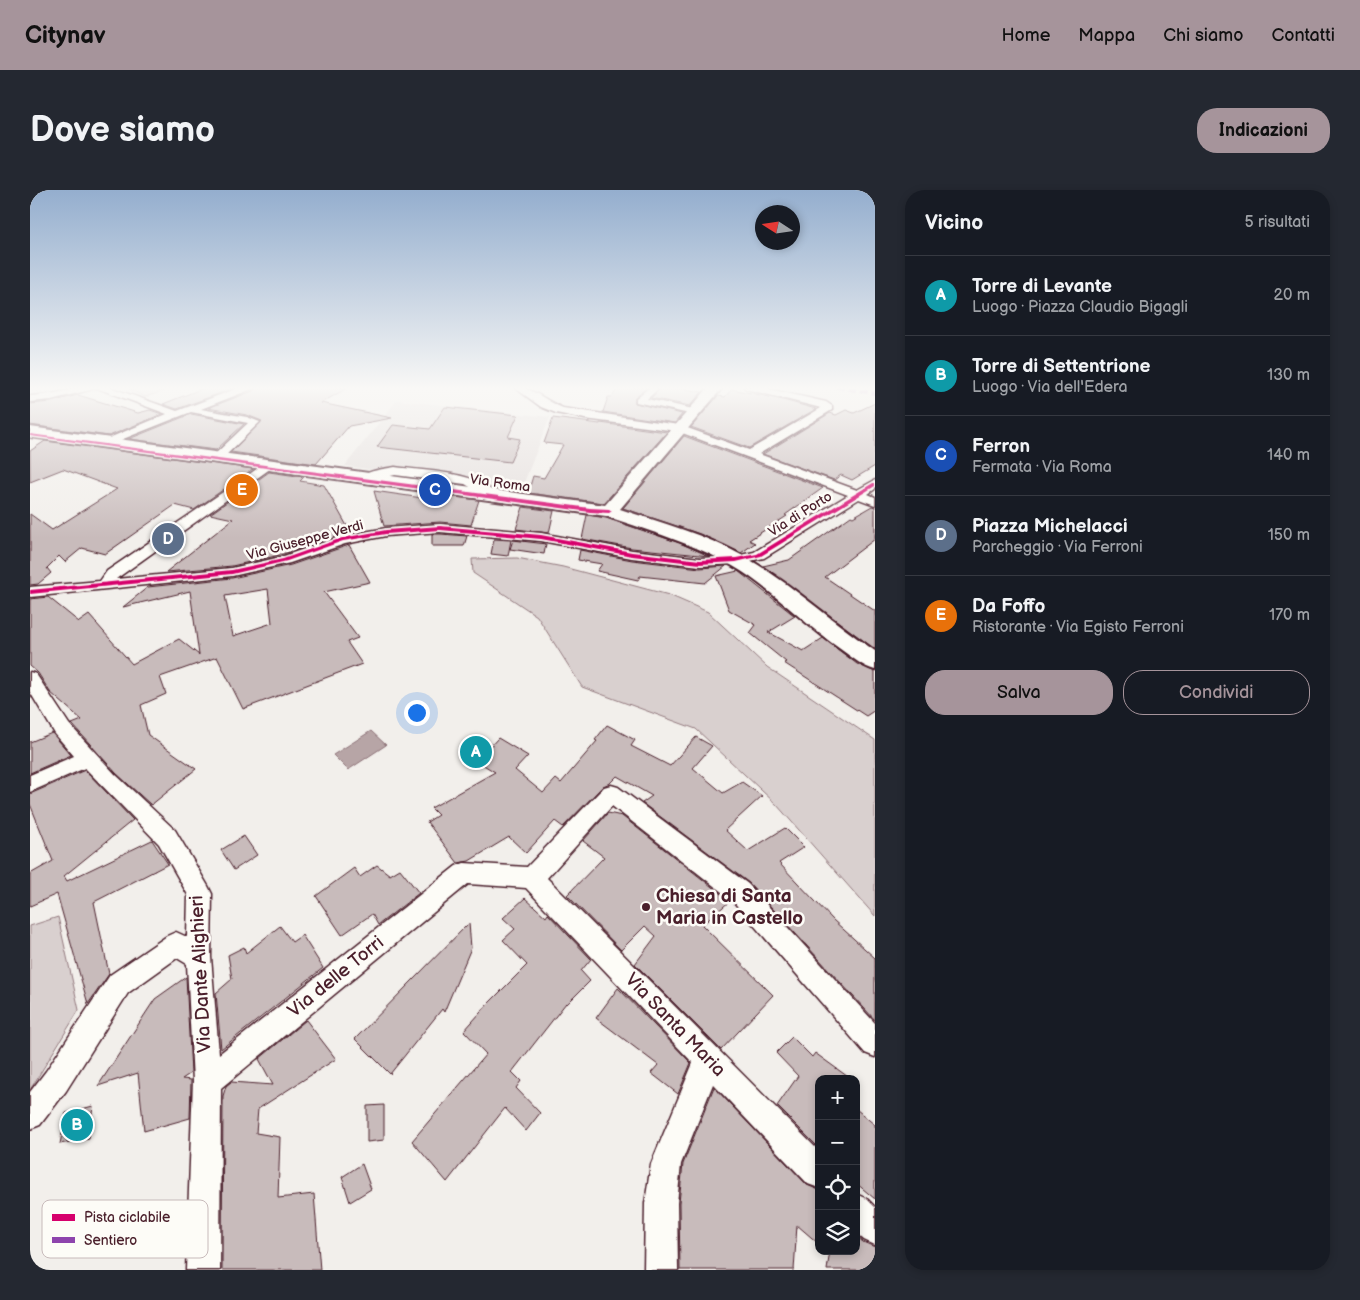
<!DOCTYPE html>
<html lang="it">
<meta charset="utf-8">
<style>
:root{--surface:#171b24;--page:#242831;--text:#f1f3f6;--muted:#9ea1a6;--line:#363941;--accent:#a6949b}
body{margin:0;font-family:"Balsamiq Sans",sans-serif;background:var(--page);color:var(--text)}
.controls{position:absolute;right:15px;bottom:15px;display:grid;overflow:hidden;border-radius:10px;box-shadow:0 2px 8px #0003}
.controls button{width:45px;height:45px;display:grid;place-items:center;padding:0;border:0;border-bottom:1px solid var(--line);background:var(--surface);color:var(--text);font:25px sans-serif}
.compass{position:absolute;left:725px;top:15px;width:45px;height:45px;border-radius:50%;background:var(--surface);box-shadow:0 2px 8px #0003;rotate:282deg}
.you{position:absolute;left:386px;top:522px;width:18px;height:18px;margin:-12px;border:4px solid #fff;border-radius:50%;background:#1a73e8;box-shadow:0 0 0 8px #1a73e833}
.badge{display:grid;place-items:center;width:32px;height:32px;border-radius:50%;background:var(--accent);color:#fff;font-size:16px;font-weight:700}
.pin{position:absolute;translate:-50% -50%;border:2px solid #fff;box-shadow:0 1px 5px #0006}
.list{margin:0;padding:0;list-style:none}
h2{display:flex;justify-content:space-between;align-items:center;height:65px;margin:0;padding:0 20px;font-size:21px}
h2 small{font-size:16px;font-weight:400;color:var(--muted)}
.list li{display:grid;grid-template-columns:32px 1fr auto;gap:15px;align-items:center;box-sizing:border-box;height:80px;padding:0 20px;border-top:1px solid var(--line)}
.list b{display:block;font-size:19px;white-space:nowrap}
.list p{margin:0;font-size:16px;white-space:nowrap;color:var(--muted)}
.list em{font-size:16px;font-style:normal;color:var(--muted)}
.actions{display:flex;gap:10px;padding:15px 20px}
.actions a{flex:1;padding:11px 0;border:1px solid var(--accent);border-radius:20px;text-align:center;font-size:18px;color:var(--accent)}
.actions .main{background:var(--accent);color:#111}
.icon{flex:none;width:28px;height:28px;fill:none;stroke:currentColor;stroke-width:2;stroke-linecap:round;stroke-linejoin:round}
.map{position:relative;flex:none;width:845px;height:1080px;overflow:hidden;border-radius:20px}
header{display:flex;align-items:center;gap:30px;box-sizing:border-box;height:70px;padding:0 25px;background:var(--accent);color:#111}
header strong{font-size:24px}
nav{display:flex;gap:28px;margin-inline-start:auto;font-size:18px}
.intro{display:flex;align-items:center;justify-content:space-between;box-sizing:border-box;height:120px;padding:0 30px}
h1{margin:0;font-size:35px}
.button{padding:12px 22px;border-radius:20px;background:var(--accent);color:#111;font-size:18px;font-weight:700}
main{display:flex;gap:30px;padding:0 30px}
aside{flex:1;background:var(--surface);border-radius:20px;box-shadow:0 2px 8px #0003}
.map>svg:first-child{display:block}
.built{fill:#e5dfdd}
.green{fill:#d9d0cf;stroke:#92787d}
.water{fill:#b7a5a6;stroke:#8b6f75}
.building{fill:#c8bbbb;stroke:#4a1f2b;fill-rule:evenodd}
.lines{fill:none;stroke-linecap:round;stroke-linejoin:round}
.street-casing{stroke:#4a1f2b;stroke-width:3}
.secondary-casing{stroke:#4a1f2b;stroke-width:4}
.street{fill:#fdfcf7;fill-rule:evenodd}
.secondary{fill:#fdfcf7;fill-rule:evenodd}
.quiet{stroke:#8e44ad;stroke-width:4;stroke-dasharray:8 4;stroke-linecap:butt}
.cycleway-casing{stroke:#fdfcf7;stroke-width:3}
.cycleway{fill:#d6006c;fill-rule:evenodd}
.poi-dot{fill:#4a1f2b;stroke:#fdfcf7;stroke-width:2}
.labels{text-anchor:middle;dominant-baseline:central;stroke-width:5;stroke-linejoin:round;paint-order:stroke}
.far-street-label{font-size:14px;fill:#4a1f2b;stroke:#fdfcf7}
.near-poi-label{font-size:19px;font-weight:bold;fill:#4a1f2b;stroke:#fdfcf7;text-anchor:start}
.near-street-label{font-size:19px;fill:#4a1f2b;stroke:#fdfcf7}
.key{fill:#fdfcf7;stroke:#c7baba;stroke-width:1}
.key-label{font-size:14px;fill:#4a1f2b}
</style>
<header>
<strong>Citynav</strong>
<nav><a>Home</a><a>Mappa</a><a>Chi siamo</a><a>Contatti</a></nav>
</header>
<div class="intro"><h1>Dove siamo</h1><a class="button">Indicazioni</a></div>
<main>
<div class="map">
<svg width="845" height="1080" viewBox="0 0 845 1080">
<rect width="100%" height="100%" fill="#f2efeb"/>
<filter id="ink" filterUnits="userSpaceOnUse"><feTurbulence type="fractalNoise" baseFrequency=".02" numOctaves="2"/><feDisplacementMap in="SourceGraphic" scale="10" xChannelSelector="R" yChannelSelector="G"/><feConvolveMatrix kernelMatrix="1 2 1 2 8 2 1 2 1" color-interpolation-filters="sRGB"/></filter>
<g filter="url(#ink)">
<path class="built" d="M367,210l153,17 -29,73 -176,-24z"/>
<g class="green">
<path d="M95,197h51l-31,10z"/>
<path d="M487,368l46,9 106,28 39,17 59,55 108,73v176l-99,-112 -80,-75 -114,-42 -45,-71 -64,-43 -1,-14z"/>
<path d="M28,727l21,93 -49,80v-164z"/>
</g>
<path class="water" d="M341,541l15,14 -38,25 -15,-15z"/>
<g class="building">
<path d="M176,197h31l-60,22 -14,-5z"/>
<path d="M226,197h93l-28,16 71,15 -43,8 -33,38 -85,-12 31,-31 -15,-6 -39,-7 45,-17z"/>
<path d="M589,197h29l-13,10v6l47,11 -7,9 -72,-11 5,-15h4z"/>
<path d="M632,197h13l27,5 -12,14 -39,-8z"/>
<path d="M702,199l51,11 33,9 -67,39 -58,-21 27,-31 7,1z"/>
<path d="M48,205l60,18 12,-3 12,4 -53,22 -79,-11v-21l21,-2z"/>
<path d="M845,213v63l-23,14 -11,-5 -7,5 -71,-26 67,-41 6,2 10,-5 8,3z"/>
<path d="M415,217l73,8 -10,22 12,2 -10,23 -133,-15 16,-22 37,4z"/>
<path d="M161,224l53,10 -28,26 -87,-11z"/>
<path d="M523,228l47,6v-1l67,9 -63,71 -76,-10 5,-17 11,2 19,-33 -19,-2z"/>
<path d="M654,246l139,52 -38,27 2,1 -38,24 6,3 -14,10 -41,-19 -77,-26z"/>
<path d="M15,251l208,28 -59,41 -19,-5 -70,49 -23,-6 -17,14 -6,-6 -12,12 4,5 -13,11 -8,1v-71l22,16 65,-41 -54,-20 -33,13v-31z"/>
<path d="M239,282l35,5 -4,4 24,4 27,48 -71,22 -48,11 -66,6 67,-53 -23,-5z"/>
<path d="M344,301l62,9 2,-5 41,5 -8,25 -31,-3 -56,4z"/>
<path d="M842,316l3,1v32l-50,38 50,34v38l-112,-83 26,-6 62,-44 2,1z"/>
<path d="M493,317l31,4 -5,22 -33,-4z"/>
<path d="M557,325l19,3 74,25 29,13 -77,-8 -50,-9z"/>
<path d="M402,344h8l27,2 -3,10h-32z"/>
<path d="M464,349l17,1 -3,16 -17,-2z"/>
<path d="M483,350l33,4 -2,10 -34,-5z"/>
<path d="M319,355l21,37 -46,10 34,46 -11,4 15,22 -119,45 -26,-52 -57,20 6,17 -25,11 7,30 48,34 -45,36 -35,-32 -44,-49 10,-4 -32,-28 -12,-19 -8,-7v-67l18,-2 31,25 10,-7 43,49 47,-25 20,16 -9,-64 -67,16 25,-20 84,-9 59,-13zM238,399l4,34 -39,13 -8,-40z"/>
<path d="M550,360l52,10 68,8 26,-2 -21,17 -65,-7 -2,4 -41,-9 5,-7 -24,-4z"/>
<path d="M708,381l57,45 -26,16h-1l35,19 20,-13 34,26 18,8v38l-9,6 -82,-53 2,-1 -36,-29 6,-8 -27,-15 -13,-34z"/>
<path d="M577,535l28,15 -4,6 39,20 26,-29 16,9 -19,22 30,25 19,-11 20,14 -37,34 23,21 37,-23 19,19 -25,16 54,57 42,38v62l-126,-137 -107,-80 10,-7 -35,-20 -7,7 -7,3 -40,41 -8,-6 -29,32 -17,-16 -40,24 -11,2 -31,-41 11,-7 -7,-7 64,-36 -18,-11 21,-23 30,18 -13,14 28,23 13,-14 5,4 36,-42 -2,-1z"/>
<path d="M22,543l19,22 -41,18v-31z"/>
<path d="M55,580l48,50 -69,56 3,5 85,-41 16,24 -74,38 15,72 -21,30 -31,-110 -27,12v-32l23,-13 -23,-57v-10z"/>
<path d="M578,623l14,3 108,85 -28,24 71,70 -52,55 -86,-86 21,-28 -11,-10 -24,24 -54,-55 37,-38 -21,-16z"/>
<path d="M214,646l13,19 -23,15 -13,-20z"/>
<path d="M347,675l13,10 10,-6 19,24 -41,32 -6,-11 -30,21 -26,-39 38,-28 6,9z"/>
<path d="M495,708l21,19 2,-3 43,45 -10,12 9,10 -23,23 -1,-1 -54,69 9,9 -5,7 24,25 -14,18 -21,-23 -58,74 -35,-41 74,-87 -22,-23 24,-27 39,-39 -24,-25 12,-11 -12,-11z"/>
<path d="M439,733l2,25 -27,64 -2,-3 -52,65 -35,-35z"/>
<path d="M250,736l12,16 10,-7 21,33 -102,81 -5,-56 16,-14 -4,-24 16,-8 2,6z"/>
<path d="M156,787l5,96 -9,6 9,1 -1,38 -46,13 -6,-58 -40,13 57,-87z"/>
<path d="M588,798l73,75 -13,31 -27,-21 7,-8 -62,-47z"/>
<path d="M276,830l30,39 -78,50 -2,24 24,4 -2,61 36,-4 6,76h-98l1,-174 3,-10 5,-4 42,3 -14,-26z"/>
<path d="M762,847l20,20 3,-4 36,26h-32v69l-42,-42 21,-30 -22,-23z"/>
<path d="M684,897l93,98 12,5v54l-22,-19 -3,45h-114l-1,-67 4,-39z"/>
<path d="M354,915v35l-17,2v-36z"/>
<path d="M63,916l-4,32 -29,6 6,-31z"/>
<path d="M826,919l19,16v74l-19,-16z"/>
<path d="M332,974l9,25 -21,13 -8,-25z"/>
<path d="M826,1046l7,6 12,5v23h-48l3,-19h26z"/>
</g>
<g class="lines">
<defs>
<g id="street">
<path d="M53,197h26l68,24 64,-24h13l-2,2 -51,20 46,8 13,5 -38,37 -4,1 -6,-3 2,-2 34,-32 -57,-11 -83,33 -4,-1 -2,-2 2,-2 63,-26 -70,-26 -46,12 -21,2v-6l21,-2z"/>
<path d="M484,197c15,-2 33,15 49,21l116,17 70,25 72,-42 -75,-19 -2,-2h16l66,15 6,4v4l-73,44 98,36 18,-10v9l-7,5 7,3v8l-16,-6 -95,59 -28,6 -36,2 -68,-8 -91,-17 -101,-9 -54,4 -41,8 -55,19 -58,13 -202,21v-10l70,-6 7,-10 163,-111 4,2 2,2 -2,2 -158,113 116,-11 49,-11 61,-21 44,-8 54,-4 101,9 91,17 68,8 36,-2 18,-4 94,-57 -171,-64 -92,-12 -29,-6 -15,-6z"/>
<path d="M620,197h10l-13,12 51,11 1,2 -5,3 -58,-13v-4z"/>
<path d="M365,277c28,4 83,4 100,27l-6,4 -24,-14 -70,-9 -28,6 -6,-4c8,-7 23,-8 34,-10z"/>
<path d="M0,482l6,2 33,50 46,50 60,56 33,56 4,8 -1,63 8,97 237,-188 8,-3 63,4 77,-80 7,-2 7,2 130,97 127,139v34l-10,-4 -133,-153 -120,-94 -65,72 272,273v37l-11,-4 -95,-100 -32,80 -4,39 1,67h-34l1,-67 6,-39 42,-101 -167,-175 -58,-4 -247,204 -1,182h-34l7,-189 -6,-117 -10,-6 -49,35 -62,98 -26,34 -10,4v-37l16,-21 64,-96 57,-39 9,-4 11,5 1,-42 -29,-51 -74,-76 -55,24v-17l44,-19 -19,-22 -25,-42z"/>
<path d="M826,1004l11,5 8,8v38l-11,-5 -8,-7z"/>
</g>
<path id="secondary" d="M679,197h14l-103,122c42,14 87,26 125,48 46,26 86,64 130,94v19c-12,-3 -22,-12 -32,-19 -33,-23 -61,-51 -93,-74 -42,-30 -96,-44 -144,-61l-576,-79v-10l575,78z"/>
</defs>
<use href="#street" class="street-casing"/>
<use href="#secondary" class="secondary-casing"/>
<use href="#street" class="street"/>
<use href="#secondary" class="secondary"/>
<path class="quiet" d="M806,197l39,6"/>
<defs>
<g id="cycleway">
<path d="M0,244l560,74 19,1 3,2 -3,2 -19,-1 -560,-76z"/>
<path d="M843,293h2v3l-114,70 -25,6 -36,2 -68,-8 -91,-17 -101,-9 -54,4 -43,7 -56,20 -55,13 -202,20v-4l202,-20 51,-11 59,-21 44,-8 54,-4 101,9 91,17 68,8 36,-2 21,-4z"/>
</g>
</defs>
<use href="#cycleway" class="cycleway-casing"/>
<use href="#cycleway" class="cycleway"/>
</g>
</g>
<linearGradient id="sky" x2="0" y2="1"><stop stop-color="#94aece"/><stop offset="0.57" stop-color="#f9f8f6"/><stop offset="1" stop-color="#f9f8f6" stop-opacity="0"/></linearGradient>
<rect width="845" height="348" fill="url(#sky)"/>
<circle class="poi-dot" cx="616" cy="717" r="5"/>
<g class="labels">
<g class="far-street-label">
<text transform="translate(470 293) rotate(8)">Via Roma</text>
<text transform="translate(770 324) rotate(-32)">Via di Porto</text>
<text transform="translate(275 350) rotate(-15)">Via Giuseppe Verdi</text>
</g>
<g class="near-poi-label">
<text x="626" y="706">Chiesa di Santa<tspan x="626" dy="22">Maria in Castello</tspan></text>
</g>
<g class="near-street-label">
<text transform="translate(171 784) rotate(-93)">Via Dante Alighieri</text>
<text transform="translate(306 787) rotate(-39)">Via delle Torri</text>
<text transform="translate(645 835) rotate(46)">Via Santa Maria</text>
</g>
</g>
<rect x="12" y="1010" width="166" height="58" rx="8" class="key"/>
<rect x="22" y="1024" width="23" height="7" fill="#d6006c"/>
<rect x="22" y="1047" width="23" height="6" fill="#8e44ad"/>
<g class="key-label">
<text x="54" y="1032">Pista ciclabile</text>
<text x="54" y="1055">Sentiero</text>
</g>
</svg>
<div class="controls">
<button>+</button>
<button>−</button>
<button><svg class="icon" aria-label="locate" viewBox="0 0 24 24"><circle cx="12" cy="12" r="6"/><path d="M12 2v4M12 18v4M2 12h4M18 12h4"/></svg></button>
<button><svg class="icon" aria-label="layers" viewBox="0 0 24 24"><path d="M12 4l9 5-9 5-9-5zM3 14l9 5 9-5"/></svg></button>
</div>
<svg class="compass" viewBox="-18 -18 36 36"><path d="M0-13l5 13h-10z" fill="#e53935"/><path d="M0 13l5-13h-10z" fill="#9ea1a6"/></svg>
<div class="you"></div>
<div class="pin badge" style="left:446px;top:562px;background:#0f9aa8">A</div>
<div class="pin badge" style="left:47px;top:935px;background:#0f9aa8">B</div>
<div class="pin badge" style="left:405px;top:300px;background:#1a4fb4">C</div>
<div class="pin badge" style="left:138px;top:349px;background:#5c6f8a">D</div>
<div class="pin badge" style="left:212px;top:300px;background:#e8710a">E</div>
</div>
<aside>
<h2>Vicino<small>5 risultati</small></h2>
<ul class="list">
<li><span class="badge" style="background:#0f9aa8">A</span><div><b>Torre di Levante</b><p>Luogo · Piazza Claudio Bigagli</p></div><em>20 m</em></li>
<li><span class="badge" style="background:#0f9aa8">B</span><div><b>Torre di Settentrione</b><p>Luogo · Via dell'Edera</p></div><em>130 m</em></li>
<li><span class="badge" style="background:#1a4fb4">C</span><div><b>Ferron</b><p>Fermata · Via Roma</p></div><em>140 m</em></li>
<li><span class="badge" style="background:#5c6f8a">D</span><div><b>Piazza Michelacci</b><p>Parcheggio · Via Ferroni</p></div><em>150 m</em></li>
<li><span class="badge" style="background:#e8710a">E</span><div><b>Da Foffo</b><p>Ristorante · Via Egisto Ferroni</p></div><em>170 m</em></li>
</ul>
<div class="actions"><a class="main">Salva</a><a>Condividi</a></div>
</aside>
</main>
